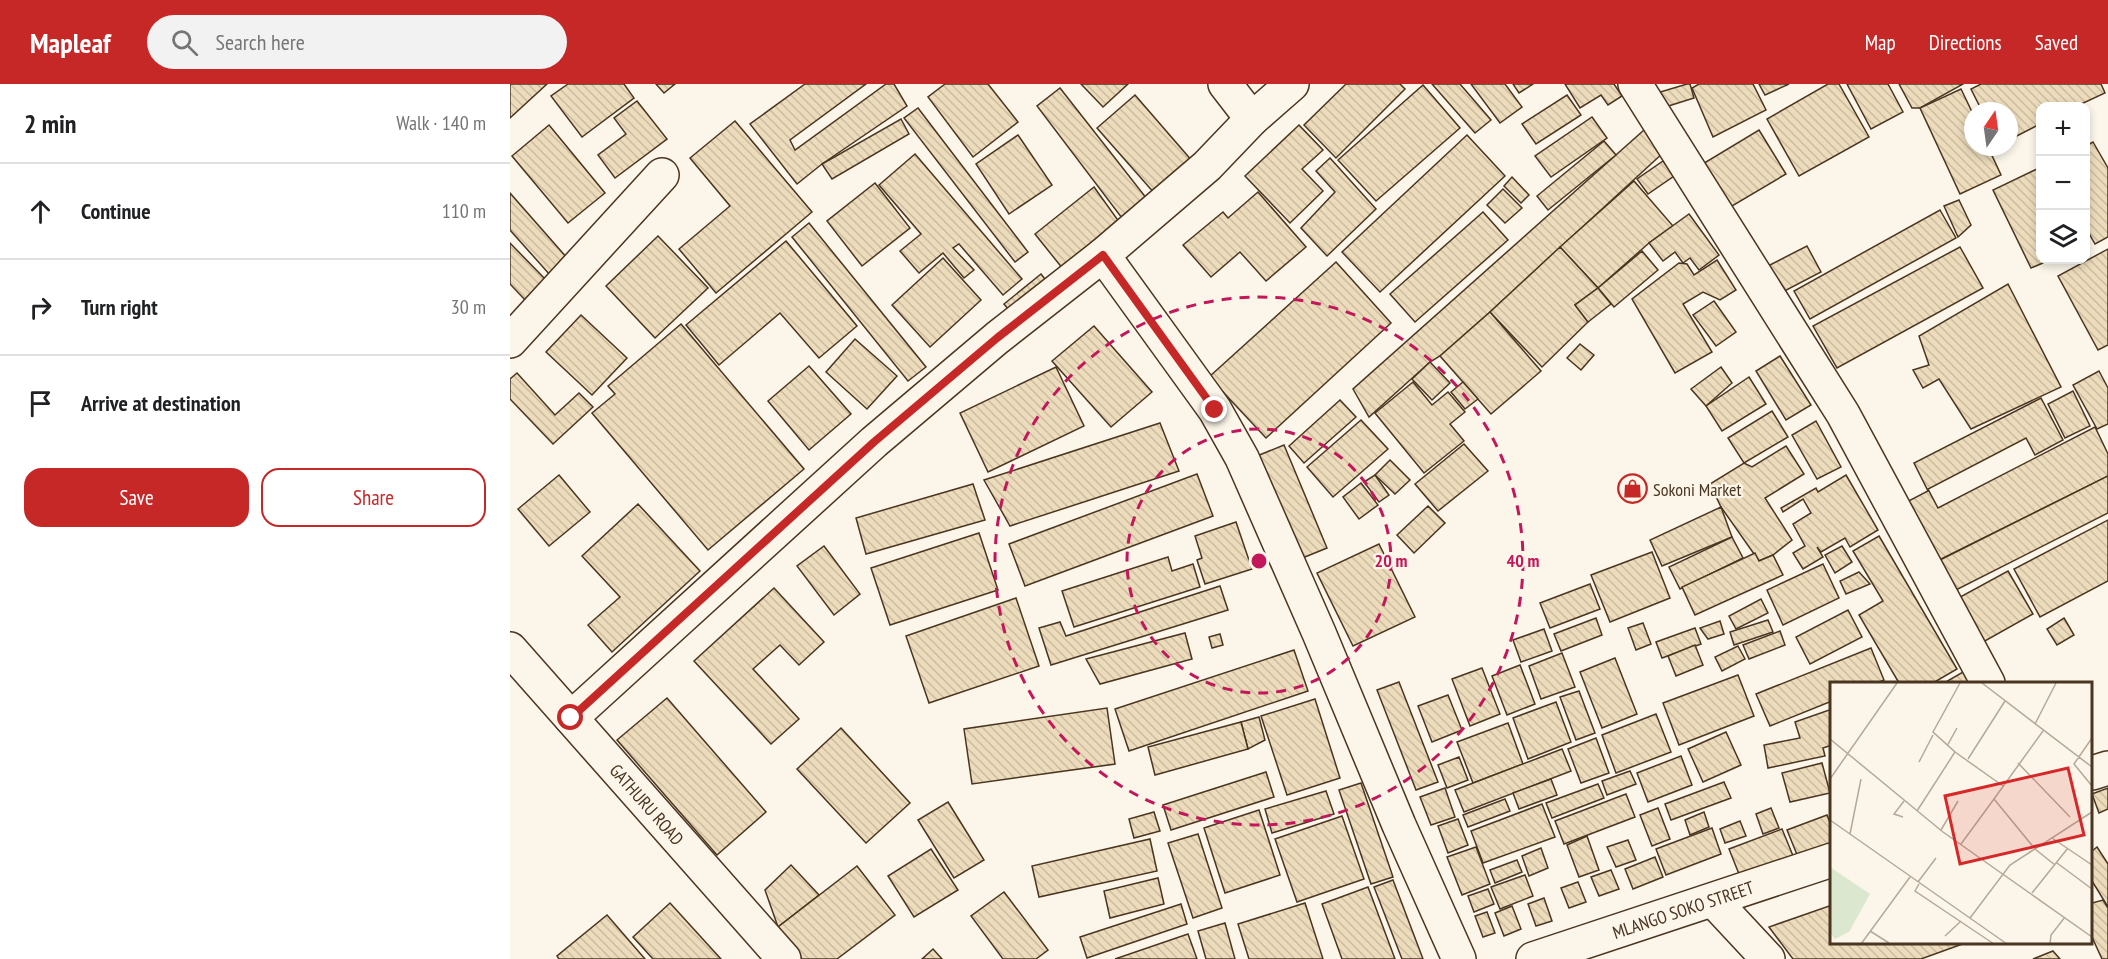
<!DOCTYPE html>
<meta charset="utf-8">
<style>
:root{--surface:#fff;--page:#f2f2f2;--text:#202124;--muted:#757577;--line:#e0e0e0;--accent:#c62828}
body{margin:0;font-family:"PT Sans Narrow",sans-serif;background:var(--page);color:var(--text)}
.controls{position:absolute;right:18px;top:18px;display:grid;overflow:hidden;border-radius:12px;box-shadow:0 3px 9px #0003}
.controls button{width:54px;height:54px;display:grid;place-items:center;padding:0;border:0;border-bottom:2px solid var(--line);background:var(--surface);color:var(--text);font:30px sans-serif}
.compass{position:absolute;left:1454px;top:18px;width:54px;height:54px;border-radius:50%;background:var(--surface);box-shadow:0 3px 9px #0003;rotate:13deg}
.stop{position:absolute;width:18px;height:18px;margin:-14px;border:4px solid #c62828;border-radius:50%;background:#fff}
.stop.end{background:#c62828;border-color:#fff;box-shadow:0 2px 6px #0008}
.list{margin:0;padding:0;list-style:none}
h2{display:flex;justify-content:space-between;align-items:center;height:78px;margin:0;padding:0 24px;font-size:26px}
h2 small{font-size:20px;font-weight:400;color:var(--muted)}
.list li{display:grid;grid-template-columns:39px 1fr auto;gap:18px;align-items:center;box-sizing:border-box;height:96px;padding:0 24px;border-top:2px solid var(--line)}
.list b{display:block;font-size:22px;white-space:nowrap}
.list em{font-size:20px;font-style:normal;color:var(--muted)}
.actions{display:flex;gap:12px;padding:18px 24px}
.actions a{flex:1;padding:14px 0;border:2px solid var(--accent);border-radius:18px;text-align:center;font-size:21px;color:var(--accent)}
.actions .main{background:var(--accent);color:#fff}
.icon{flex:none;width:33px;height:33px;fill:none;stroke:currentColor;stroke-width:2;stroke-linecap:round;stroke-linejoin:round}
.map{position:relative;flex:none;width:1598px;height:875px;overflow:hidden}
header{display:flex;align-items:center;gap:36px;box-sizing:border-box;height:84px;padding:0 30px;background:var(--accent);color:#fff}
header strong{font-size:28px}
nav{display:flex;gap:33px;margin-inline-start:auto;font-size:21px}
.search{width:420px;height:54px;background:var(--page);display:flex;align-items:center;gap:15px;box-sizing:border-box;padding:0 21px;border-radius:33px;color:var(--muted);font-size:22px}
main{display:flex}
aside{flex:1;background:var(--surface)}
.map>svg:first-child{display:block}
.building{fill:url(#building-back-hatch);stroke:#4a3520;stroke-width:1.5}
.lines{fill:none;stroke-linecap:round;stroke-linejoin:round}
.street-casing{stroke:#4a3520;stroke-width:36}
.street{stroke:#fbf6e9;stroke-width:33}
.route{stroke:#c62828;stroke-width:8}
.ring{fill:none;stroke:#c2185b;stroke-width:3;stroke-dasharray:10 8}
.labels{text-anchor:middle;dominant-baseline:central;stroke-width:4.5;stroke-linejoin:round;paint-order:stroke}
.poi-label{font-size:18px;fill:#4a3520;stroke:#fbf6e9;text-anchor:start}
.street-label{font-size:18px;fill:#4a3520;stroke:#fbf6e9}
.inset-road{fill:none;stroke:#b4a999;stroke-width:1.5}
.view{fill:#d62828;fill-opacity:0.15;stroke:#d62828;stroke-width:3}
.inset-edge{fill:none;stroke:#4a3520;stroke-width:3}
.centre{fill:#c2185b;stroke:#fbf6e9;stroke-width:3}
.ring-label{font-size:18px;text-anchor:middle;font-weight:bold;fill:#c2185b;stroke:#fbf6e9;stroke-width:4.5;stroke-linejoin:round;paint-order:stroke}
</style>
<header>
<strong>Mapleaf</strong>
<div class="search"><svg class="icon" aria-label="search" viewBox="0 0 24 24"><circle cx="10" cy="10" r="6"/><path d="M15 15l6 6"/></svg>Search here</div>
<nav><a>Map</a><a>Directions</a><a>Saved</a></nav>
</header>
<main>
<aside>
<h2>2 min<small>Walk · 140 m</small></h2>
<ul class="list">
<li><svg class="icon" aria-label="ahead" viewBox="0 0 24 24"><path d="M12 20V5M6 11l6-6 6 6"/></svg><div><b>Continue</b></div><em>110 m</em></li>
<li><svg class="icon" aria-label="right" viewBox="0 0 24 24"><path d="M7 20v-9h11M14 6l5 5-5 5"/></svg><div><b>Turn right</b></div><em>30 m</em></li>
<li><svg class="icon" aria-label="arrive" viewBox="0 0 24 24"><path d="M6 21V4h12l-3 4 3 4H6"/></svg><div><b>Arrive at destination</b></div></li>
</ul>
<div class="actions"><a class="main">Save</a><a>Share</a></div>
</aside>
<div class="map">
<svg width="1598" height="875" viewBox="0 0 1598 875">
<defs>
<pattern id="building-back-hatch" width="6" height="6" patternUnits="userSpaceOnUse" patternTransform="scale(1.5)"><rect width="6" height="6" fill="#ecdcbc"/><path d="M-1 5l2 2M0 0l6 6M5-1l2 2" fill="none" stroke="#ccbda1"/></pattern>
</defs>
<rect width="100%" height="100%" fill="#fbf6e9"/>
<g class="building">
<path d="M0,0h37l-37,34z"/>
<path d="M58,0h56l10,14 -52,39 -31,-41z"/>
<path d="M146,0h19l-11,9z"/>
<path d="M295,0h61l-76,56 5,10 91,-66h8l13,22 -85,58 -25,20 -47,-60z"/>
<path d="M435,0h43l30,38 -45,35 -45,-60z"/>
<path d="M571,0h47l-25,23z"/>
<path d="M836,0h54l5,5 -69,69 -32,-33z"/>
<path d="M922,0h28l31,36 -16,13z"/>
<path d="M961,0h34l17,23 -22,16z"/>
<path d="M1003,0h20l-14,9z"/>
<path d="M1055,0h49l8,12 -14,9 -7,-10 -21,13z"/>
<path d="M1177,0h3l4,14 -32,10 -5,-15z"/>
<path d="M1189,0h54l13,26 -53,27 -21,-49z"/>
<path d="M1249,0h30l-24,11z"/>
<path d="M1318,0h11l30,53 -70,39 -32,-57z"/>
<path d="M1337,0h41l15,28 -32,17z"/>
<path d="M1389,0h64l-43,24h-8z"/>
<path d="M1471,0h120l4,9 -28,13h-37v18l-31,16v-29h-27l-11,-22z"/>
<path d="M913,1l37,43 -84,73 -38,-41z"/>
<path d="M550,4l91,116 -26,18 -88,-116z"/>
<path d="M1451,5l12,25v33h15l13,28 -41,19 -40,-86z"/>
<path d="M625,11l58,67 -38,32 -58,-66z"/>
<path d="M1057,11l14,20 -45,29 -14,-20z"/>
<path d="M127,17l30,38 -52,39 -17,-23 28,-21 -12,-16z"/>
<path d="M408,24l110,144 -13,10 -111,-144z"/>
<path d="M1082,33l15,21 -56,39 -16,-21z"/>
<path d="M391,35l8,15 -77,45 -10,-15z"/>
<path d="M225,37l77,91 -96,81 -37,-44 51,-43 -40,-48z"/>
<path d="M39,41l56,68 -37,30 -56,-67z"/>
<path d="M789,41l24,25 -21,19 21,22 -33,32 -45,-47z"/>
<path d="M1134,46l20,22 -174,160 -50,44 -10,6 -61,55 -16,-28z"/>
<path d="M1249,46l27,44 -59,35 -26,-44z"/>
<path d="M508,51l34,50 -43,29 -33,-50z"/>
<path d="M957,51l38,41 -125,116 -38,-40z"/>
<path d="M1094,57l12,14 -68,55 -11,-14z"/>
<path d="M1583,58l15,26v69l-13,7 -9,-16v-82z"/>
<path d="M405,70l107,125 -19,16 -44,-51 -6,4 21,22 -10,8 -21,-25 -24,20 -19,-22 21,-17 -42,-49z"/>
<path d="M820,74l46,51 -49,47 -26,-28 34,-36 -19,-21z"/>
<path d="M1153,77l11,15 -26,18 -11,-15z"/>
<path d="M1527,85l3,6v85h10l-19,8 -38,-78z"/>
<path d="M1002,93l17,18 -8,8 -17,-17z"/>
<path d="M1124,97l39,45 -24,17 -51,45 -38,-41z"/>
<path d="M365,99l35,45 -48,38 -35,-45z"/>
<path d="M584,103l31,43 -58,44 -32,-40z"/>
<path d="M993,105l19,19 -17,15 -18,-18z"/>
<path d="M748,108l48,55 -40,34 -26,-29 -29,25 -28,-32 40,-33 5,6z"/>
<path d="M0,109l58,66 -18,16 -40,-45z"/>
<path d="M1449,116l12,25 -13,12 -14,-31z"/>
<path d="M1430,126l16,28 -146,81 -16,-28z"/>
<path d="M973,128l25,28 -93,82 -25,-28z"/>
<path d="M1179,130l30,41 -20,15 -9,-12 -7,5 -8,-11 -12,9 -14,-18z"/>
<path d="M299,139l117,144 -18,14 -116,-144z"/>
<path d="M148,152l50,52 -53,50 -49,-52z"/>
<path d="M276,157l71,85 -38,32 -39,-45 -61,52 -33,-40z"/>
<path d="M0,159l37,38 -21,20 -16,-17z"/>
<path d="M1297,162l14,26 -46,24 -15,-26z"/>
<path d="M1050,163l38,41 -23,17 13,17 -46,45 -52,-55z"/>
<path d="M1450,163l23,41 -146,80 -24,-42z"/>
<path d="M1598,165v96l-10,5 -40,-74z"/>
<path d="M1132,167l16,19 -44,37 -16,-19z"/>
<path d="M433,174l38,42 -51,47 -38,-42z"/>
<path d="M1207,176l19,30 -16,10 -17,-8 -20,12 29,48 -37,21 -43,-74 47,-36 8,1 7,11z"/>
<path d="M826,178l55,61 -125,115 -57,-61z"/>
<path d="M531,190l11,14 -37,29 -11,-13z"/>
<path d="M1498,200l53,103 -90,42 -32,-50 -16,9 -10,-18 16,-5 -10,-29z"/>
<path d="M1088,204l13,16 -23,18 -13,-17z"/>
<path d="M1204,217l22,31 -20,14 -23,-31z"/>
<path d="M980,228l51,59 -50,43 -51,-58z"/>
<path d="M71,231l46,43 -35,37 -46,-43z"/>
<path d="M171,240l123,145 -96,81 -116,-137 23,-19 -7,-8z"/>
<path d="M584,242l58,66 -41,35 -59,-66z"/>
<path d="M345,255l42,37 -30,33 -41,-37z"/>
<path d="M1070,260l14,11 -13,15 -14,-12z"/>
<path d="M1270,272l31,49 -25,15 -30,-49z"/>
<path d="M920,278l20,21 -18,17 -20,-21z"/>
<path d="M299,282l42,48 -42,36 -41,-49z"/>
<path d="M546,283l28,59 -96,46 -28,-59z"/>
<path d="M1211,283l11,16 -26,23 -15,-17z"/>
<path d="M1589,287l9,17v36l-11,5 -24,-44z"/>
<path d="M7,289l38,42 24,-22 14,14 -40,37 -43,-45v-20z"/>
<path d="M1239,293l17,27 -44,27 -16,-25z"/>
<path d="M903,298l19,23 16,-13 17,20 -15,12 14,17 -40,32 -49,-60z"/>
<path d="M953,298l15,17 -13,10 -14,-17z"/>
<path d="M1563,307l17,35 -25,12 -17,-34z"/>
<path d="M1531,314l22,42 -28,15 -9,-17 -98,51 10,19 157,-81 13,27v22l-181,90 -30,-59 31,-16 -14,-28z"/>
<path d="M830,316l16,17 -52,46 -15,-17z"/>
<path d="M1262,327l16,26 -44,26 -16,-25z"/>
<path d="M851,336l27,29 -55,48 -26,-30z"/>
<path d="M1306,337l25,46 -24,12 -25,-44z"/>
<path d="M650,339l19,48 -169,55 -26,-46z"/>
<path d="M954,360l24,27 -50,40 -23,-27z"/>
<path d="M774,361l43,103 -27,11 -43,-103z"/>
<path d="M1276,362l18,28 -39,24 27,42 -19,15 -14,6 -38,-54 -11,-23 34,-21 8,4z"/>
<path d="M880,376l20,20 -15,14 -20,-19z"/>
<path d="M687,390l16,42 -188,70 -16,-42z"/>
<path d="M49,391l31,37 -41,34 -31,-37z"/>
<path d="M865,391l14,20 -10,7 -15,-20z"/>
<path d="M1336,391l32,55 -28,17 -5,-9 -24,14 -4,-5 6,10 -20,12 -10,-16 12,-7 -12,-22 18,-11 -8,-14 -20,13 -2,-4 35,-20 2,4z"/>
<path d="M1598,392v37l-156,79 -16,-30z"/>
<path d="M851,399l17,22 -19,14 -16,-22z"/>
<path d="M463,400l12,36 -119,34 -10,-36z"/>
<path d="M128,420l62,67 -88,81 -24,-27 32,-28 -38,-41z"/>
<path d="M918,422l17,17 -31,30 -17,-18z"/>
<path d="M1211,423l11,30 -70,29 -12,-26z"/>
<path d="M1598,436v61l-68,36 -26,-48z"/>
<path d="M726,438l16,47 -47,15 -8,-24 5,-2 -7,-22z"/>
<path d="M469,449l19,57 -108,35 -19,-57z"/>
<path d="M1369,452l78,133 -24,14h-34l-40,-68 24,-14 -30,-50z"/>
<path d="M1222,453l11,21 -63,31 -11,-22z"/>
<path d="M869,460l36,73 -62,29 -36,-73z"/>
<path d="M314,462l36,48 -26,21 -37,-49z"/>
<path d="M1332,462l10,16 -17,11 -10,-18z"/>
<path d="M1142,468l18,46 -60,24 -19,-47z"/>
<path d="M1245,469l4,8 14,-6 10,20 -88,40 -13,-28z"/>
<path d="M658,473l4,14 21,-7 7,23 -126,40 -12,-36z"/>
<path d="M1313,480l16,34 -56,27 -16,-35z"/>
<path d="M1498,487l25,43 -57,32 -25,-44z"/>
<path d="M1349,488l11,12 -24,10 -6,-13z"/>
<path d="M1080,500l10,25 -50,19 -10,-25z"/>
<path d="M710,502l8,24 -177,55 -12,-37 21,-6 6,14z"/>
<path d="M264,504l50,54 -25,23 -19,-20 -27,24 46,50 -28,25 -77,-83z"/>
<path d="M506,514l23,68 -110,37 -23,-67z"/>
<path d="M1251,515l7,14 -32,16 -7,-13z"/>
<path d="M1338,526l14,27 -52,27 -14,-27z"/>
<path d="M1086,534l6,17 -41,16 -7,-17z"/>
<path d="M1554,534l10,17 -17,10 -10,-16z"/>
<path d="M1258,536l5,12 -39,13 -4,-13z"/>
<path d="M1210,537l4,13 -16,5 -8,-11z"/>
<path d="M1133,539l8,21 -15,6 -8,-22z"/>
<path d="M1185,544l6,16 -39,14 -6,-16z"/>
<path d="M1034,545l8,22 -31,11 -8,-22z"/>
<path d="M1270,547l5,14 -36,14 -6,-14z"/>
<path d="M675,549l7,26 -92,25 -14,-25z"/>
<path d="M710,550l3,11 -11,3 -3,-11z"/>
<path d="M1185,561l8,20 -27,11 -8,-20z"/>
<path d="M1228,562l7,13 -23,12 -7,-14z"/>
<path d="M1361,564l13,32 -7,3h-45v18l-62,25 -14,-32z"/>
<path d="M784,566l14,41 -179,60 -14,-42z"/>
<path d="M1052,569l13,34 -34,12 -12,-33z"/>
<path d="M1105,574l22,56 -35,14 -22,-56z"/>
<path d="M1010,581l15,39 -28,11 -15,-39z"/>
<path d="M972,584l18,46 -30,12 -18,-47z"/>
<path d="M1453,588l6,11h-25z"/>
<path d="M1228,591l16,41 -75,29 -16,-42z"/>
<path d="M889,598l39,100 -22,8 -39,-100z"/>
<path d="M1069,607l16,42 -19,7 -16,-43z"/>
<path d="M938,611l14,35 -30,12 -14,-36z"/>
<path d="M157,614l99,114 -49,43 -100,-115z"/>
<path d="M805,615l25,79 -53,17 -26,-79z"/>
<path d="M1046,618l15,40 -43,17 -15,-41z"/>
<path d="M597,624l8,56 -143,20 -8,-55z"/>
<path d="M1322,625v36l-9,3 2,8 -57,12 -4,-23 36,-7 -5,-16z"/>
<path d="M1146,630l15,38 -55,21 -14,-38z"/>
<path d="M749,633l6,23 -17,9 -7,-27z"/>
<path d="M731,638l7,27 -93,26 -7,-28z"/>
<path d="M998,639l15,41 -50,19 -16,-41z"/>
<path d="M331,644l69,75 -44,40 -69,-74z"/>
<path d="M1216,648l15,33 -38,17 -15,-33z"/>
<path d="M1086,654l13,35 -28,10 -13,-34z"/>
<path d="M1052,665l9,22 -107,41 -9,-22z"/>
<path d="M1171,672l11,29 -44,17 -11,-29z"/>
<path d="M949,673l9,23 -21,8 -9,-23z"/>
<path d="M1312,679l8,30 -40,9 -8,-29z"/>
<path d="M1120,687l6,13 -29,11 -5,-14z"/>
<path d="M756,688l8,25 -103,33 -8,-25z"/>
<path d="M1041,695l6,16 -38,14 -6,-16z"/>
<path d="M1214,698l7,16 -60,22 -6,-16z"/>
<path d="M851,699l32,94 -22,7 -32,-94z"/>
<path d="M1088,700l6,14 -52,20 -6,-15z"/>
<path d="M935,704l10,29 -24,8 -11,-28z"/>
<path d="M1598,704v21l-9,4 -7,-19z"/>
<path d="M816,707l8,23 -62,19 -7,-24z"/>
<path d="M1116,710l9,23 -71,27 -9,-23z"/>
<path d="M995,715l5,12 -42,16 -5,-12z"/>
<path d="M438,718l36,58 -30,18 -36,-58z"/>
<path d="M1032,720l13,33 -72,26 -12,-32z"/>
<path d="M1148,724l12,31 -18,7 -12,-31z"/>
<path d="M1261,724l8,20 -16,6 -7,-20z"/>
<path d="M749,726l21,65 -55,18 -21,-65z"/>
<path d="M644,728l6,19 -26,7 -5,-19z"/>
<path d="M1194,728l5,15 -19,8 -5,-15z"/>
<path d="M1317,731l5,13v21l-32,13 -13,-32z"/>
<path d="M832,732l22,63 -67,23 -22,-63z"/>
<path d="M948,735l10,26 -20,8 -10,-27z"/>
<path d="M1230,737l6,15 -21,7 -5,-14z"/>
<path d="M1202,744l9,26 -55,21 -10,-26z"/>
<path d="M1272,745l14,34 -53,21 -14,-35z"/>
<path d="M688,750l24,74 -29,10 -25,-75z"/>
<path d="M1077,752l12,34 -20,7 -12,-32z"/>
<path d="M640,755l7,32 -118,26 -7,-31z"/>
<path d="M1118,756l8,20 -20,7 -9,-20z"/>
<path d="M966,763l14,37 -28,11 -15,-38z"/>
<path d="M1587,763l11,17v43l-16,-26v-30z"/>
<path d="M1031,764l7,20 -19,8 -7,-20z"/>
<path d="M421,765l27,41 -44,27 -26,-41z"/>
<path d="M1145,773l8,20 -30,12 -8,-20z"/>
<path d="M1007,776l5,12 -27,11 -5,-13z"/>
<path d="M281,781l28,30 -41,32 -13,-37z"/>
<path d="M347,782l38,49 -58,44h-35l-24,-32z"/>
<path d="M1101,786l8,19 -20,7 -8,-19z"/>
<path d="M1015,791l8,21 -33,13 -9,-22z"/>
<path d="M648,794l6,26 -54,14 -6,-27z"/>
<path d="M883,796l30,79h-21l-28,-72z"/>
<path d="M1068,798l8,20 -17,6 -8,-20z"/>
<path d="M858,803l27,72h-53l-20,-55z"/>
<path d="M978,805l6,15 -20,8 -6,-16z"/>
<path d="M494,808l44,58 -12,9h-33l-32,-43z"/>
<path d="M1034,814l8,23 -16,5 -8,-22z"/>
<path d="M1593,816l5,8v51h-6l-10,-22v-34z"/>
<path d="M160,819l51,56h-68l-20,-22z"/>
<path d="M795,819l18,56h-74l-11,-35z"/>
<path d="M671,820l6,20 -100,34 -7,-21z"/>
<path d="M1322,821v37h136l-47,17h-128l-24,-32z"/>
<path d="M1002,822l9,23 -17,7 -9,-23z"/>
<path d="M977,828l8,21 -12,4 -8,-21z"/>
<path d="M97,831l38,44h-86l-2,-3z"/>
<path d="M715,839l10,36h-29l-8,-28z"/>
<path d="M678,850l9,25h-82z"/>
<path d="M423,865l9,10h-20z"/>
<path d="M1543,867l7,8h-27z"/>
</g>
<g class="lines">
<defs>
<g id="street">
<path d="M715,0l27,35"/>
<path d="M782,0l-40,35 -45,47 -104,89 112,155 27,48 77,175 80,192 60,134"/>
<path d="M1125,0l208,330 145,269"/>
<path d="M0,257l152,-166"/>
<path id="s1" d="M0,565l274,310"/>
<path d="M61,634l303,-276 123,-104 106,-83"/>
<path d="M1582,689l16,-5"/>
<path d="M1203,816l55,59"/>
<path id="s2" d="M1023,875l299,-99"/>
</g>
</defs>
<use href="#street" class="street-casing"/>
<use href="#street" class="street"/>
</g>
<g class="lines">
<path class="route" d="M61,634l303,-276 123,-104 106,-83 112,155"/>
</g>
<g class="ring">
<circle cx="749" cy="477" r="132"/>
<circle cx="749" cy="477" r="264"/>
</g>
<defs>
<symbol id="shop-ring" viewBox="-11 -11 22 22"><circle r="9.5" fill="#fbf6e9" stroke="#c62828" stroke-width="1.5"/><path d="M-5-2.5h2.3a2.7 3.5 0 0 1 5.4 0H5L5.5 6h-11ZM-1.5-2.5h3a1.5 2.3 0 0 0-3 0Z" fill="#c62828"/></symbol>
</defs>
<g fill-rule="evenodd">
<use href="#shop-ring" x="1106" y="388" width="33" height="33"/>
</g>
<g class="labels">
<g class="poi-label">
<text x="1143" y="405">Sokoni Market</text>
</g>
<g class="street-label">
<text stroke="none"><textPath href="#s1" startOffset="207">GATHURU ROAD</textPath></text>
<text stroke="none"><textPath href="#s2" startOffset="158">MLANGO SOKO STREET</textPath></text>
</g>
</g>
<g transform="translate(1320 598)">
<rect width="262" height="262" fill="#fbf6e9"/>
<path d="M0,185l40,27 -21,38 -14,7 -5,-6z" fill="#dce7d0"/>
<path class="inset-road" d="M152,1l110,84M205,42l21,-41M213,49l-49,68 41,50 20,16M262,56l-18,26 18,22M0,57l113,93 149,105M117,64l10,-18M125,70l48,34M138,77l37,-58M89,80l14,-27M188,81l52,54M0,97l67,-96M87,129l38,-59 -22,-20 27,-49M73,135l-9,-3 10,-13M0,138l177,124M111,148l17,-29M20,152l11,-55M222,156l40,27M131,162l33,-45M227,181l35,26M88,200l18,-24M89,202l-4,7 79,53M202,211l36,-45M140,236l40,-53 82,-53M40,249l19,12M115,254l16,-15M31,262l49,-67M220,262l1,-9 14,-18"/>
<path class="view" d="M238,86l16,67 -124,29 -15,-68z"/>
<rect width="262" height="262" class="inset-edge"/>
</g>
<circle cx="749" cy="477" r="9" class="centre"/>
<g class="ring-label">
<text x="881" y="483">20 m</text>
<text x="1013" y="483">40 m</text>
</g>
</svg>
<div class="controls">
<button>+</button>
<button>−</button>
<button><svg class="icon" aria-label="layers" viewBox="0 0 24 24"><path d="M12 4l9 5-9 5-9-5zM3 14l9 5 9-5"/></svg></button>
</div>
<svg class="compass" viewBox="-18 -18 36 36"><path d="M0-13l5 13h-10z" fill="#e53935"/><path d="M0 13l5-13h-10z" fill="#757577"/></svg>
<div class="stop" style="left:61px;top:634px"></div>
<div class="stop end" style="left:705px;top:326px"></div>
</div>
</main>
